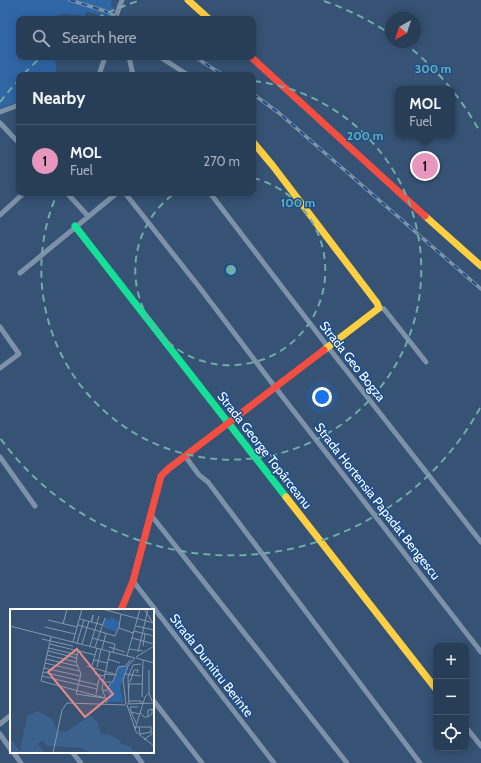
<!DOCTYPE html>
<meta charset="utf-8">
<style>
:root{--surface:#283e57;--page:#30455d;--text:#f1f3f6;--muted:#a5aeba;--line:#44576d;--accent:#e797bd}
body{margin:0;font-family:Cabin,sans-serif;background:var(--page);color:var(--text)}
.controls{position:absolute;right:12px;bottom:12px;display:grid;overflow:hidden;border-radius:8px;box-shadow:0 2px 10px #0003}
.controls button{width:36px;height:36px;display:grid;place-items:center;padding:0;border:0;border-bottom:1px solid var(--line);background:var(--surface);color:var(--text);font:20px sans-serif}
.compass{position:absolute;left:385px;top:12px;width:36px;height:36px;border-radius:50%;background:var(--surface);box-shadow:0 2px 10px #0003;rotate:219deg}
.you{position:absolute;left:322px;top:397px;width:14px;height:14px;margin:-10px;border:3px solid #fff;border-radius:50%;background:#1a73e8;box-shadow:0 0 0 6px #1a73e833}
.badge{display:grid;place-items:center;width:26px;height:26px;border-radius:50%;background:var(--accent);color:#111;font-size:13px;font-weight:700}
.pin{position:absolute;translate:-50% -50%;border:2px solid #fff;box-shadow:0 1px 4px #0006}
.popup{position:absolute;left:395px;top:86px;width:60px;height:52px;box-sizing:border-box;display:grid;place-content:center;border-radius:8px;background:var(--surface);filter:drop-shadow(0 1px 3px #0005);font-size:13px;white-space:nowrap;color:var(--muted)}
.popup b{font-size:15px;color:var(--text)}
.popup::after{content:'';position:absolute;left:50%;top:100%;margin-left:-8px;border:8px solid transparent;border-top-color:var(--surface)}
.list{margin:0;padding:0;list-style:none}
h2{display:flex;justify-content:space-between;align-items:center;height:52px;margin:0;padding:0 16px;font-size:17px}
h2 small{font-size:13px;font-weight:400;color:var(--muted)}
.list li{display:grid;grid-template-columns:26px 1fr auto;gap:12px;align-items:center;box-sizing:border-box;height:72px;padding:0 16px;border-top:1px solid var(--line)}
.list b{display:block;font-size:15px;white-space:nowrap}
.list p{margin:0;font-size:13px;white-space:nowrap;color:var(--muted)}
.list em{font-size:13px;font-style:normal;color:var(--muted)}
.icon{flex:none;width:22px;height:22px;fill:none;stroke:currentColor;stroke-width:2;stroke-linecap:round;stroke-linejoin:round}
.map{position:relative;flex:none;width:481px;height:763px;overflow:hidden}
.search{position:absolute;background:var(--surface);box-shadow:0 2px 10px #0003;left:16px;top:16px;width:240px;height:44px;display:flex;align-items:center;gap:10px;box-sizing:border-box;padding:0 14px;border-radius:8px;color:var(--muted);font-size:15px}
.panel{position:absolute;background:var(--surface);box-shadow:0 2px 10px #0003;left:16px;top:72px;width:240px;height:124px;border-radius:8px}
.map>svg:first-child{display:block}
.green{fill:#2f66a5}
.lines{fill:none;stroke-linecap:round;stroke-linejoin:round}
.street{stroke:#7d92a8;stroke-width:5}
.fast{stroke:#16e098;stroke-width:7}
.slow{stroke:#ffcf43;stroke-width:7}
.jam{stroke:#f24e42;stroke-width:7}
.rail-casing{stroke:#7e92a7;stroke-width:3.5}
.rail{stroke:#1b4f8f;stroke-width:2;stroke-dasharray:6;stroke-linecap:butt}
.ring{fill:none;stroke:#6fada8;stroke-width:2;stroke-dasharray:7 5}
.labels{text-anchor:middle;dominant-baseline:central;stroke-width:3;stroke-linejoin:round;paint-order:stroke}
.street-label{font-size:13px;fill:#fff;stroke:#1b4f8f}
.inset-road{fill:none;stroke:#8697ac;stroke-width:1}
.view{fill:#e88989;fill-opacity:0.15;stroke:#e88989;stroke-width:2}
.inset-edge{fill:none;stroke:#fff;stroke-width:2}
.centre{fill:#6fada8;stroke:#1b4f8f;stroke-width:2}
.ring-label{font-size:12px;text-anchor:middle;font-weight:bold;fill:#6fada8;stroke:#1b4f8f;stroke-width:3;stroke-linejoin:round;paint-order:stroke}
</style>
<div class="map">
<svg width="481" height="763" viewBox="0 0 481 763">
<rect width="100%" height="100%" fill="#365274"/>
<path class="green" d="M0,0h112l-1,7 3,1 -3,9 -25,-5 -1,4 -22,-2 -18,5h-26v38h34c3,6 4,12 2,18h-36v27l-19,6z"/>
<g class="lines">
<g class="street">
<path d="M115,19l7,-19"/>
<path d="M129,57l4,18"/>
<path d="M160,57l28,18"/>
<path d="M99,75l6,-18"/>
<path d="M0,112l19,-7"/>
<path d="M0,123l19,20"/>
<path d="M67,193l21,23"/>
<path d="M125,193l75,95 75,99 206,265"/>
<path d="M210,193l118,154 153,195"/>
<path d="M0,215l24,-22"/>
<path d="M20,273l97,-80"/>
<path d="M379,308l5,1 42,53"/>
<path d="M0,327l19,27 -19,14"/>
<path d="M185,456l14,19 9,7 212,281"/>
<path d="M0,457l35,49"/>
<path d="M151,515l196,248"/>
<path d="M133,581l141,182"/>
<path d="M153,700l49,63"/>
<path d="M0,724l11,-9"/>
<path d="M466,727l15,19"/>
<path d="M0,734l11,16"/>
<path d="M13,752l8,11"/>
<path d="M72,752l9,11"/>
<path d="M134,752l8,11"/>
</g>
<path class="fast" d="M75,226l211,271"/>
<g class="slow">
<path d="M188,0l21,19"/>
<path d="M253,142l20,24 104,137 2,5 -55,42"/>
<path d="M425,216l56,50"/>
<path d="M286,497l150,192"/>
</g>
<g class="jam">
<path d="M251,57l174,159"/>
<path d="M121,610l12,-29 28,-105 7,-7 156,-119"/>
</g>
<defs>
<g id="rail">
<path d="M70,0l35,11 17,8"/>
<path d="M195,57l28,18"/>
<path d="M253,94l26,19 202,176"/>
</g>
</defs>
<use href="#rail" class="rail-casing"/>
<use href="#rail" class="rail"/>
</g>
<g class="ring">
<path d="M253 178A95 95 0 1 1 175 193"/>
<path d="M254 81A190 190 0 1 1 57 194"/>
<path d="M480 408A285 285 0 0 1 0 438M0 102A285 285 0 0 1 18 81M24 74A285 285 0 0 1 40 58M97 18A285 285 0 0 1 138 1M324 1A285 285 0 0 1 390 34M403 42A285 285 0 0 1 480 132"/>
</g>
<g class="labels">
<g class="street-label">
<text transform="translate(353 361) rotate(52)">Strada Geo Bogza</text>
<text transform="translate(265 450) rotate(52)">Strada George Topârceanu</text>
<text transform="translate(378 501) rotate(52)">Strada Hortensia Papadat Bengescu</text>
<text transform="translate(212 665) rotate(52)">Strada Dumitru Berinte</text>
</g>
</g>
<g transform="translate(10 609)">
<rect width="144" height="144" fill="#365274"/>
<path d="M101,8l9,6 -4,9 -13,-5 2,-9 5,2zM123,49l-13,29 3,15h-15l-2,-3 4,-4 -4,-3 11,-17 2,-9 6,1z" fill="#2f66a5"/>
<path d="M28,102l15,9 4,11 9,1 25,-17 7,8 3,12 7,-1 12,6 1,4 9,2 3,5 11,2h-54l-8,-5 -34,-2 -6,-6 -4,4 7,9h-35v-14l10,12 7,-35z" fill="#3b618d"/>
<path class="inset-road" d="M92,0l52,14M134,0l9,14M70,10l23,6M38,11l29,7M81,13l2,-7 -1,6M53,15l4,-15M68,16l37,11 4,-9 2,-13M0,17l125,32M126,17l18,4M35,18l30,7M109,19l14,5M124,22l20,5M41,28l-10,44 64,17M82,29l23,6 -2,8M122,29l22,6M32,30l31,7M63,33l9,-33M67,34l7,-23M40,35l28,7 -2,11 5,12 -5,20 28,4M72,35l7,-23M80,37l9,-30M133,37l2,-12M85,38l10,-29M99,38l16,5M39,39l29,7M92,40l4,-16M119,40l14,2M38,42l29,7M69,42l16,4M128,43l10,-43M37,46l29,7M117,47l13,-47M126,48l18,-11M126,49l18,5M36,50l31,7M98,50l12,4M84,51l13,3M35,54l34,8M77,57l27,8M82,57l5,-18M87,58l4,-18M108,58l8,-1 4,-6M34,59l36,8M139,61v23l3,8M86,62l-1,3 9,2M33,63l55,13M94,65l13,1M115,65l16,2M32,67l55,13M93,73h10l5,-15M120,73l4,-12h4l-1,3M119,80v-5h13M92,81l4,1 5,-8M86,85l3,-15M132,88l1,-37M119,92h12l1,2M97,94l-5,-15 8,-37M116,95l-3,-24 5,-14 7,-8M117,95l27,-1M119,95l-1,-27 5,-12 8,-1M117,96l9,27 18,14M121,103l-1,-5h8M130,103l4,5h4l4,-3v-5M138,107v-6l6,-1M126,114l-5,-11 8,2M125,118h16v6M129,118l1,7 11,-2M125,120l10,-32 4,-4M134,131l10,-8M43,144l9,-43 5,-7 59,2"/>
<path class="view" d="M67,40l36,45 -28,23 -37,-45z"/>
<rect width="144" height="144" class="inset-edge"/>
</g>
<circle cx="231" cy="270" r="6" class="centre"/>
<g class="ring-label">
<text x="433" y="73">300 m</text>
<text x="365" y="140">200 m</text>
<text x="298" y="207">100 m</text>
</g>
</svg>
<div class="controls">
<button>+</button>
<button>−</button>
<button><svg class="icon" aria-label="locate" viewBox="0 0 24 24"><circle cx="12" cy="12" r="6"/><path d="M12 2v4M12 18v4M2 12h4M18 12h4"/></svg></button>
</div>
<svg class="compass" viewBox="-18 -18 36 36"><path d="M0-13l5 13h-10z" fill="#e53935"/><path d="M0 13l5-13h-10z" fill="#a5aeba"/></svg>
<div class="you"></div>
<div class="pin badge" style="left:425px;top:166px">1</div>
<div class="popup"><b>MOL</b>Fuel</div>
<div class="search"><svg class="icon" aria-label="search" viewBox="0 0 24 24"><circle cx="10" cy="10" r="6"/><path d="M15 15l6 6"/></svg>Search here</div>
<section class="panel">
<h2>Nearby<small></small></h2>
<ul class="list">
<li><span class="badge">1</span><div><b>MOL</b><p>Fuel</p></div><em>270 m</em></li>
</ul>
</section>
</div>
